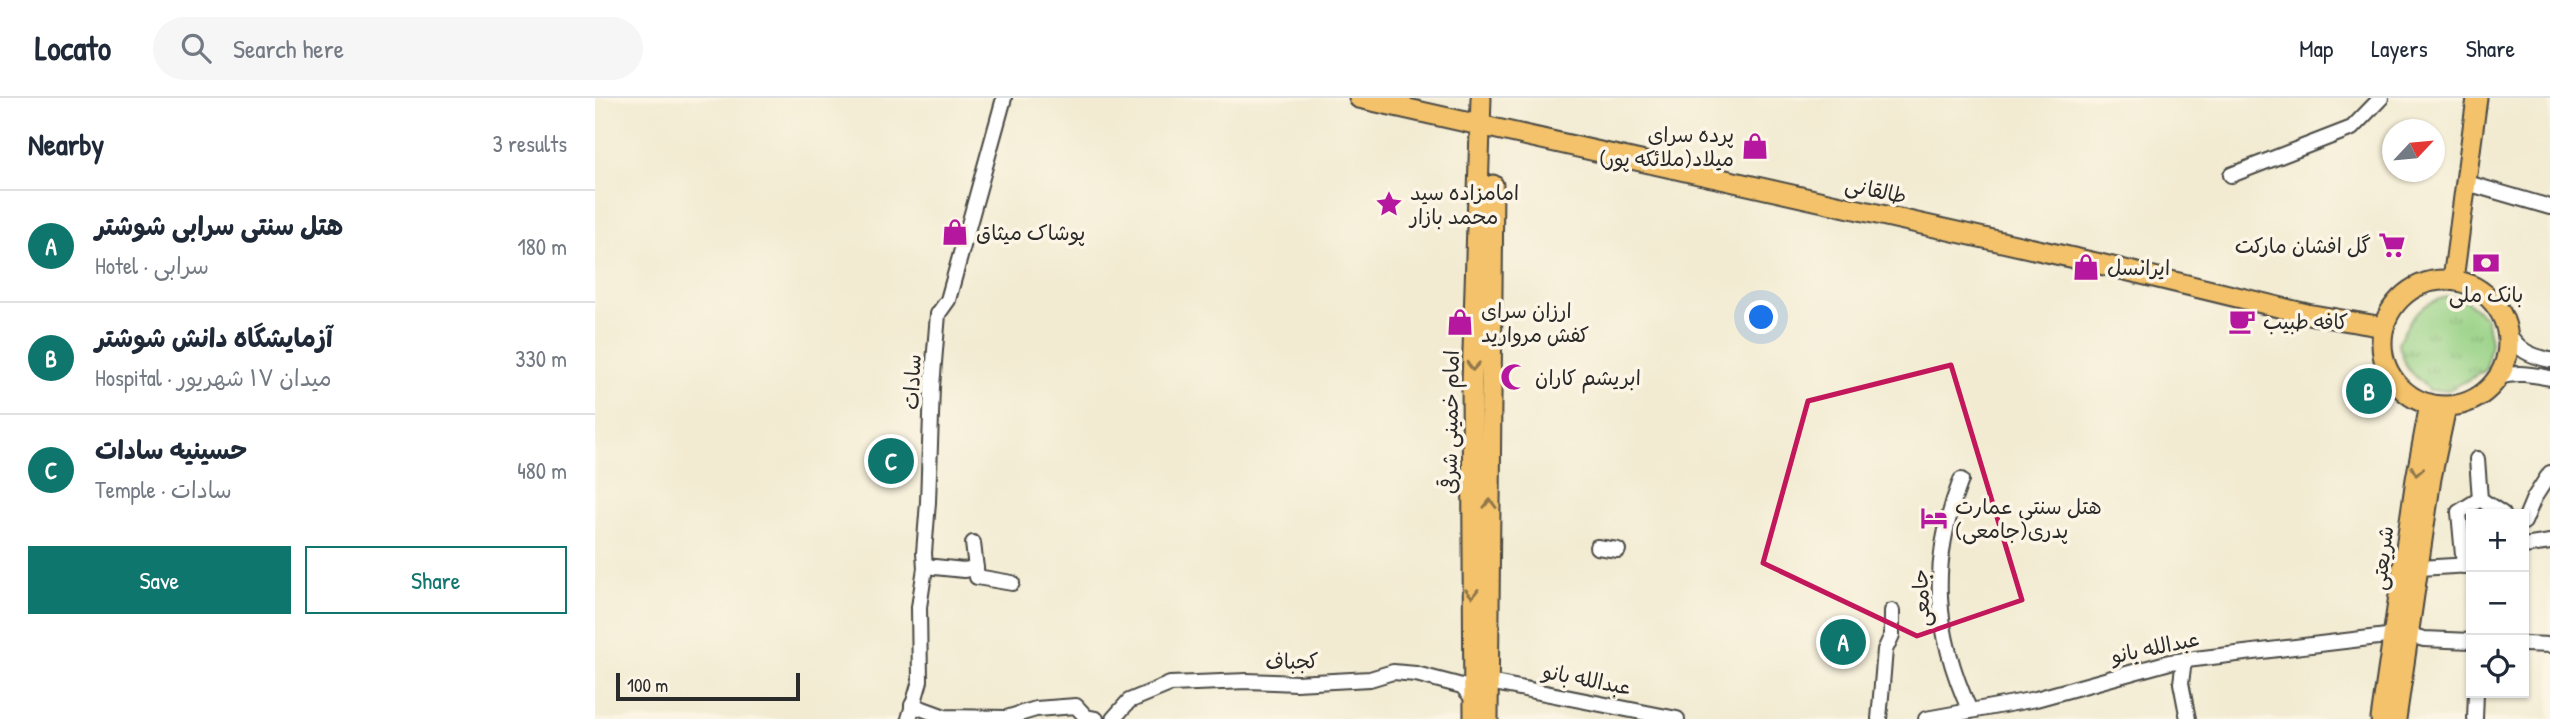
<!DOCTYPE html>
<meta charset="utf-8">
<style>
:root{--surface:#fff;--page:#f6f6f7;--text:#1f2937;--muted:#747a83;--line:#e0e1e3;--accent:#0f766e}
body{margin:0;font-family:"Patrick Hand","Playpen Sans Arabic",sans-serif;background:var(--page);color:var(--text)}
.controls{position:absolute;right:21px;bottom:21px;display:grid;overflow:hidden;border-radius:0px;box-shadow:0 2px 5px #0004}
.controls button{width:63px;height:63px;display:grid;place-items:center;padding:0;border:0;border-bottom:2px solid var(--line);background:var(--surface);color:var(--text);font:35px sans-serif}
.compass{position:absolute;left:1787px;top:21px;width:63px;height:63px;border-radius:50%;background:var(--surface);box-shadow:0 2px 5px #0004;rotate:64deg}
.scale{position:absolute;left:21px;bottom:18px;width:184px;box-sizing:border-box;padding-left:7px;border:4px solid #2b2b2b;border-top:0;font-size:19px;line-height:24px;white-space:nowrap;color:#2b2b2b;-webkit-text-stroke:5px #fcf5e5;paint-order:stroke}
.you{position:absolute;left:1167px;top:220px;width:24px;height:24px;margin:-18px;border:5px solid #fff;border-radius:50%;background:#1a73e8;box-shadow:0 0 0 10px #1a73e833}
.badge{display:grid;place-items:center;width:46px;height:46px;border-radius:50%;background:var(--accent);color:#fff;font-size:23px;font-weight:700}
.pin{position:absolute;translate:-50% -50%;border:4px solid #fff;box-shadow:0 2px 7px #0006}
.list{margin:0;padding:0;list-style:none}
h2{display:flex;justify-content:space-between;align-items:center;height:91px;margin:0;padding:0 28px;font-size:30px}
h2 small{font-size:23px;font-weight:400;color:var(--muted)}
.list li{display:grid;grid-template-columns:46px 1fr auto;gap:21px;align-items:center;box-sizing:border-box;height:112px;padding:0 28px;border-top:2px solid var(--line)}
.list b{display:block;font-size:26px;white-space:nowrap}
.list p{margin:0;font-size:23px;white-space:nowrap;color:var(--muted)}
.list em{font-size:23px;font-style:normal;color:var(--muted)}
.actions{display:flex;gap:14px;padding:21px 28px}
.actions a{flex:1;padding:16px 0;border:2px solid var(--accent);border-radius:0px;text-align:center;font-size:24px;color:var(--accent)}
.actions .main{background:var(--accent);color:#fff}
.icon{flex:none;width:38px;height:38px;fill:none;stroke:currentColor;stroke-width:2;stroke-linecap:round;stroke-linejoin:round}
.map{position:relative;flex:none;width:1955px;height:621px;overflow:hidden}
header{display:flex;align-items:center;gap:42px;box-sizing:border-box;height:98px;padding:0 35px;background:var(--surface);border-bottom:2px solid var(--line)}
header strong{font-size:33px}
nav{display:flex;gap:38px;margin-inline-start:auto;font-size:24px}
.search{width:490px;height:63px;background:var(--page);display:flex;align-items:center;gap:18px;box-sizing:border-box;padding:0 24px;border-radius:38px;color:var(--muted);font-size:26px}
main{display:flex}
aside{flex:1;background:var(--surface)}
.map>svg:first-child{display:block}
.grass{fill:url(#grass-tufts);stroke:#607e58;stroke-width:2}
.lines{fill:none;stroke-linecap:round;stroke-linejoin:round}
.minor-casing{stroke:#494844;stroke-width:18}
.major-casing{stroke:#494844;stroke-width:23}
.minor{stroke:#fff;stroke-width:14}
.major{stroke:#f3c26a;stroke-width:19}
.oneway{stroke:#8f764a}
.marked{fill:none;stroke:#c2185b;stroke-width:5;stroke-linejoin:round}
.labels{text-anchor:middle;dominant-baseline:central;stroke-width:7;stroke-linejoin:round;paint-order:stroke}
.poi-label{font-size:21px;fill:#2b2b2b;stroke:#fcf5e5;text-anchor:start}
.street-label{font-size:21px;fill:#2b2b2b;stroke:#fcf5e5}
</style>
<header>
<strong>Locato</strong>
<div class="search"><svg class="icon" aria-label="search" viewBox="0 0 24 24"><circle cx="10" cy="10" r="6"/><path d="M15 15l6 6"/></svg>Search here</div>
<nav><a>Map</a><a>Layers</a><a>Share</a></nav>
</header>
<main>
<aside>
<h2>Nearby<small>3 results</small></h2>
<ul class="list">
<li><span class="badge">A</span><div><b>هتل سنتی سرابی شوشتر</b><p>Hotel · سرابی</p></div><em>180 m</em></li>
<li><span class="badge">B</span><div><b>آزمایشگاه دانش شوشتر</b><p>Hospital · میدان ۱۷ شهریور</p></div><em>330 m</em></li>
<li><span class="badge">C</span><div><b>حسینیه سادات</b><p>Temple · سادات</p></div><em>480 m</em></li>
</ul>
<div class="actions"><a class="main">Save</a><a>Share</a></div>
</aside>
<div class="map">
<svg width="1955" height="621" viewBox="0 0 1955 621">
<defs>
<pattern id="grass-tufts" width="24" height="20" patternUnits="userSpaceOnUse" patternTransform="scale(1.75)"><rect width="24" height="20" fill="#96d185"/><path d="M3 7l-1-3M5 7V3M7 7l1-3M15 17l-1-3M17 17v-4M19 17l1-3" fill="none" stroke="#7baa6d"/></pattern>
</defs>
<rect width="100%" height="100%" fill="#fcf5e5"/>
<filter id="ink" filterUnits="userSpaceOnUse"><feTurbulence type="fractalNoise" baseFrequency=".0143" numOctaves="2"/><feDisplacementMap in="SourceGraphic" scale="14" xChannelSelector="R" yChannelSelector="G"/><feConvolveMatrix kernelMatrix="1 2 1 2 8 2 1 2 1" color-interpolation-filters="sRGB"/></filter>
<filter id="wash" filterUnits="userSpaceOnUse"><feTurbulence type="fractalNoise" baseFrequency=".00686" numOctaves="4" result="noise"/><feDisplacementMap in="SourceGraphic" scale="28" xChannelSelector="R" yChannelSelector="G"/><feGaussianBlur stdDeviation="1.57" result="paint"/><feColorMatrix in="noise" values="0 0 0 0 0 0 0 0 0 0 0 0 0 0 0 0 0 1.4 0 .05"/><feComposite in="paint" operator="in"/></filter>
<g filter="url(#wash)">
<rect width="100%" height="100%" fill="#f2ebd2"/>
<path class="grass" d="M1851,199l17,1 23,20 5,24 -5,28 -37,20h-20l-22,-22 -9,-25c13,-26 19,-38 48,-46z"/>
</g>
<g filter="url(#ink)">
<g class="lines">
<defs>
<g id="minor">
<path d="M1636,77l121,-47 29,-30"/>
<path d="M1872,85l83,24"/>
<path d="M1912,234c13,19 21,23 43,28"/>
<path d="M1903,279c18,-5 33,-3 52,1"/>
<path d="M1882,361l3,40 23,15"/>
<path d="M1366,382c-32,82 -27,152 9,231"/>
<path d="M1929,424l10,-24 16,-25"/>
<path d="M378,445l4,34 35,6"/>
<path d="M1929,448l26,-4"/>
<path d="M1002,449l21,3"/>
<path d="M330,468l39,4 12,-2"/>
<path d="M1869,468l-5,-54 21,-13"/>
<path d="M1824,470l52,-3"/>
<path d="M1814,537l15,4 47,2"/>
<path d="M1929,546l26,1"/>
<path d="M1589,562l-3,23 7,36"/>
<path d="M884,582l198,39"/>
<path d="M317,607l33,12 61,1 30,-9 40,-3 10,11 10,2"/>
<path d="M314,621l11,-38 -1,-74 6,-39 -1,-15 4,-51 4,-115 6,-73 10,-14 56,-202"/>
<path d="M518,621l16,-18 41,-17 77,-3 49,2 74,-4 23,-7 23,2 46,12 12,14"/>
<path d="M1284,621l6,-69 7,-15v-24"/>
<path d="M1331,621l110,-20 134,-37 225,-27"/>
<path d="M1880,621l1,-26"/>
</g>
<g id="major">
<path d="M764,0l737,165 211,51 77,13"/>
<path d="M1858,182l24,-182"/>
<circle cx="1850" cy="245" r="63"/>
<path d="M879,621l-2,-336 9,-285"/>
<path d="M893,621l5,-534"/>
<path d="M1786,621l35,-240 14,-75"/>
<path d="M1801,621l35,-241 15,-71"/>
</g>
</defs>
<use href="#minor" class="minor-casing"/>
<use href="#major" class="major-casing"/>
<use href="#minor" class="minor"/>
<use href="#major" class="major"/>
</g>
<defs><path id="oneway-chevron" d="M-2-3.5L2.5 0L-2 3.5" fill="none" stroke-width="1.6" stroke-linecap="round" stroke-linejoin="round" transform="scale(1.75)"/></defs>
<g class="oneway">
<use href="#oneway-chevron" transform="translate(878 268) rotate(93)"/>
<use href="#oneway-chevron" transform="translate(1822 373) rotate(100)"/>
<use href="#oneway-chevron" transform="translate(895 406) rotate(-89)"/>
<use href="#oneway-chevron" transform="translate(877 495) rotate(89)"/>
</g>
</g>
<path class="marked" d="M1356,267l71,235 -105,36 -154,-73 45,-162z"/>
<defs>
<symbol id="shop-bare" viewBox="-9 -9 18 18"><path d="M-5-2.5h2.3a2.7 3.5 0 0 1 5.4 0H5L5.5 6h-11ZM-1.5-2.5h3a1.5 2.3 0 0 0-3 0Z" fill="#b5179e" stroke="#fcf5e5" stroke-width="2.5" paint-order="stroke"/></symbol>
<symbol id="sight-bare" viewBox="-9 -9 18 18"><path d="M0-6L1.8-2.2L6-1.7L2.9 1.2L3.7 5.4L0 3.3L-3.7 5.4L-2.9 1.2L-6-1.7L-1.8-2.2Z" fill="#b5179e" stroke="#fcf5e5" stroke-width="2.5" paint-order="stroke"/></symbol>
<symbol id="supermarket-bare" viewBox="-9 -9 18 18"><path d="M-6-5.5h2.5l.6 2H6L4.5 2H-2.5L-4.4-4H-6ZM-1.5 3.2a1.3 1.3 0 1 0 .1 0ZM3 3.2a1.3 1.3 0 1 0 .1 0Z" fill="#b5179e" stroke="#fcf5e5" stroke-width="2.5" paint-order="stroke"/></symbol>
<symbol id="bank-bare" viewBox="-9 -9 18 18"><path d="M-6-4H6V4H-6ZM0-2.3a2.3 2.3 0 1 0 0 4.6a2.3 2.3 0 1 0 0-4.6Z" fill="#b5179e" stroke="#fcf5e5" stroke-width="2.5" paint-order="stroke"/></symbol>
<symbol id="cafe-bare" viewBox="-9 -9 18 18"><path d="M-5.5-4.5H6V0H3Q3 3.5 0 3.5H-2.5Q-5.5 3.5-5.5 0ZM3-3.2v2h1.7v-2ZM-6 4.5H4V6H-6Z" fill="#b5179e" stroke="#fcf5e5" stroke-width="2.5" paint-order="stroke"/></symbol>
<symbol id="mosque-bare" viewBox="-9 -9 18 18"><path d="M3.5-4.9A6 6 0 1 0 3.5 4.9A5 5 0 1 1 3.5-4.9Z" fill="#b5179e" stroke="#fcf5e5" stroke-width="2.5" paint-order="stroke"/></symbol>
<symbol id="hotel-bare" viewBox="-9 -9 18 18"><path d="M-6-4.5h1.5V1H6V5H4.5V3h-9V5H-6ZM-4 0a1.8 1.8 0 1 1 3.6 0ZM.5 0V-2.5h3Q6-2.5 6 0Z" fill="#b5179e" stroke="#fcf5e5" stroke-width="2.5" paint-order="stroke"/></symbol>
</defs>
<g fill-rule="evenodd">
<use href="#shop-bare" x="1141" y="29" width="38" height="38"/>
<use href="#sight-bare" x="775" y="87" width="38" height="38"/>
<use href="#shop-bare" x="341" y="115" width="38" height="38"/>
<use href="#supermarket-bare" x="1778" y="128" width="38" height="38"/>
<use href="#bank-bare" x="1872" y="146" width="38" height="38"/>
<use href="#shop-bare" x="1472" y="150" width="38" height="38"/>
<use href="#cafe-bare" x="1628" y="204" width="38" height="38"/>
<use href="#shop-bare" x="846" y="205" width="38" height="38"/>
<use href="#mosque-bare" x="900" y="260" width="38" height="38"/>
<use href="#hotel-bare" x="1320" y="401" width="38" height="38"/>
</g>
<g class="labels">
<g class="poi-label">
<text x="1139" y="36" text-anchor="end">پرده سرای<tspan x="1139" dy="24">میلاد(ملائکه پور)</tspan></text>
<text x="815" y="94">امامزاده سید<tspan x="815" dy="24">محمد بازار</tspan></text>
<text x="381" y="134">پوشاک میثاق</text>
<text x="1776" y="147" text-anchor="end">گل افشان مارکت</text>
<text x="1512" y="169">ایرانسل</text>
<text x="1891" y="196" text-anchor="middle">بانک ملی</text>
<text x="886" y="212">ارزان سرای<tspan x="886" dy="24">کفش مروارید</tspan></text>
<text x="1668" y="223">کافه طبیب</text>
<text x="940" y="279">ابریشم کاران</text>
<text x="1360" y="408">هتل سنتی عمارت<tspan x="1360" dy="24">پدری(جامعی)</tspan></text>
</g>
<g class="street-label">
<text transform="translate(1281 92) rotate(12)">طالقانی</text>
<text transform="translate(317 284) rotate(-87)">سادات</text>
<text transform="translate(855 324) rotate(-89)">امام خمینی شرقی</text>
<text transform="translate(1787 460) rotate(-83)">شریعتی</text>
<text transform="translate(1326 500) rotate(-93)">جامعی</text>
<text transform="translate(1560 549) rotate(-12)">عبدالله بانو</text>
<text transform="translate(697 563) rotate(-1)">کجباف</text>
<text transform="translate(992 581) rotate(11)">عبدالله بانو</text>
</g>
</g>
</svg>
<div class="controls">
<button>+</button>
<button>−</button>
<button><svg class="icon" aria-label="locate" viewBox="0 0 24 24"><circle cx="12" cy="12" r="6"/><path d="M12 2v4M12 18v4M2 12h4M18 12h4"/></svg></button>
</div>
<svg class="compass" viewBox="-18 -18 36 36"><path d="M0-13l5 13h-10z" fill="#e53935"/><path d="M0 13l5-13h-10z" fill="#747a83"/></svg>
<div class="scale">100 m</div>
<div class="you"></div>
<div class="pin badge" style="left:1248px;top:544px">A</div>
<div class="pin badge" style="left:1774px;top:293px">B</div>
<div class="pin badge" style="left:296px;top:363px">C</div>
</div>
</main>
